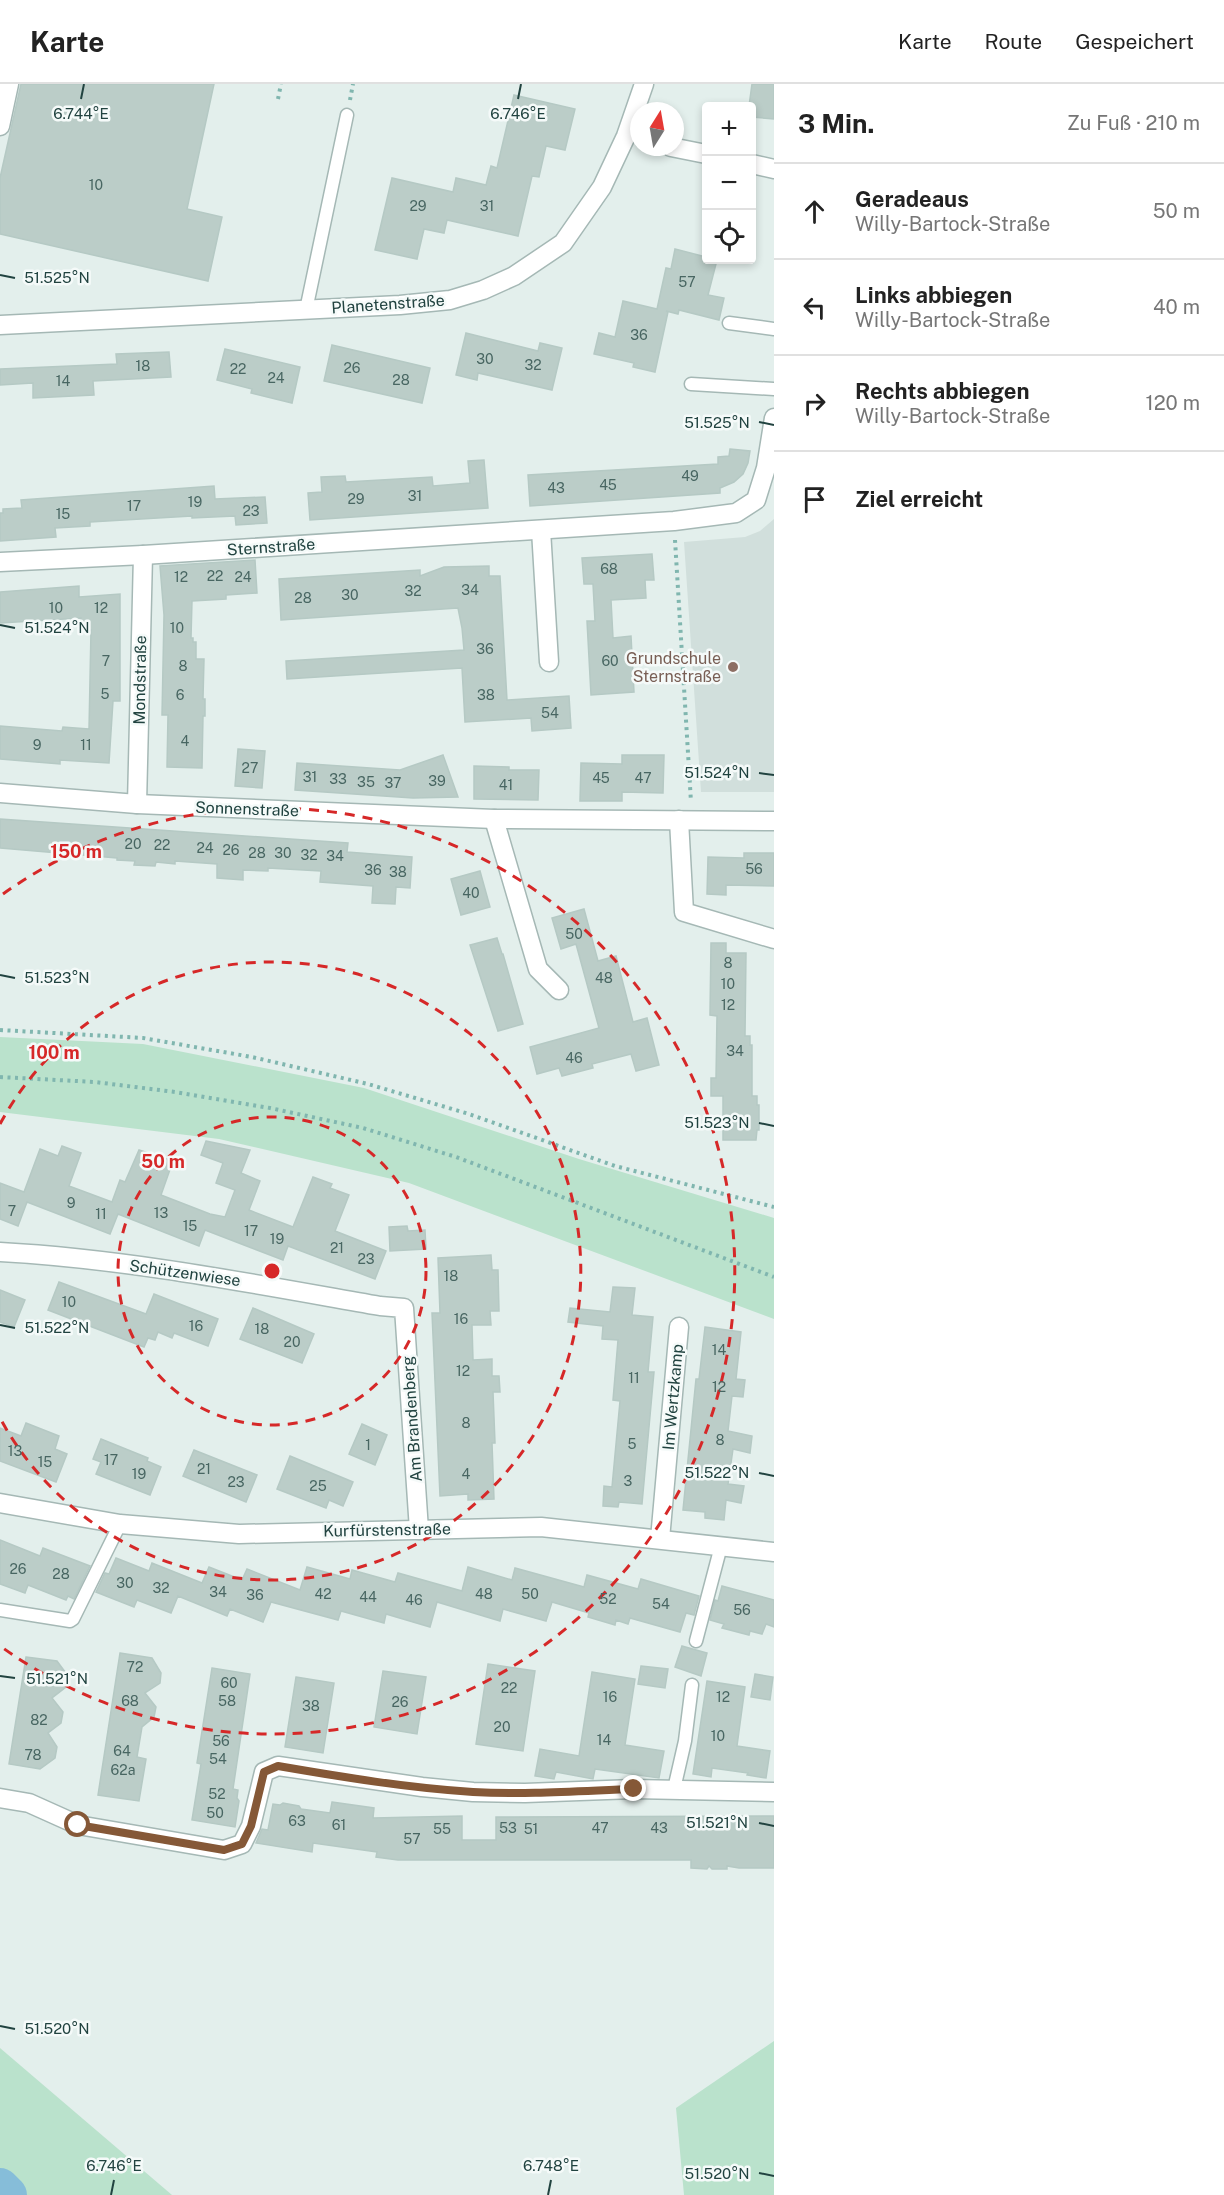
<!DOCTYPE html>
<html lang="de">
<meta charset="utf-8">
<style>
:root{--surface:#fff;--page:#f6f6f6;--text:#222;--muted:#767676;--line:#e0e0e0}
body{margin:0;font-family:"Public Sans",sans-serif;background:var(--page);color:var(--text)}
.controls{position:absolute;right:18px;top:18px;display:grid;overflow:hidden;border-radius:6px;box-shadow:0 3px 9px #0003}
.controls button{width:54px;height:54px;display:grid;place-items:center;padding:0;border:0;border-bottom:2px solid var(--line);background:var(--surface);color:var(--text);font:30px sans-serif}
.compass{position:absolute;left:630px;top:18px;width:54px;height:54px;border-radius:50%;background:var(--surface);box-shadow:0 3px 9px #0003;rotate:11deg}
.stop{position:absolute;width:18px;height:18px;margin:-14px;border:4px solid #855837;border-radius:50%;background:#fff}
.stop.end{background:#855837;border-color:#fff;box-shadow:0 2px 6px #0008}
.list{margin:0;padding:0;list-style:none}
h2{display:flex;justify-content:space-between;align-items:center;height:78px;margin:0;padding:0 24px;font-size:26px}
h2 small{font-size:20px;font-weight:400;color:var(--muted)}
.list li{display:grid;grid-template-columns:39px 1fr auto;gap:18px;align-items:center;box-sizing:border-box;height:96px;padding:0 24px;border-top:2px solid var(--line)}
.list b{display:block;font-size:22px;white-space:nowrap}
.list p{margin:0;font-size:20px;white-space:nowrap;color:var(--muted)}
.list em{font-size:20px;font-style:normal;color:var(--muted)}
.icon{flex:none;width:33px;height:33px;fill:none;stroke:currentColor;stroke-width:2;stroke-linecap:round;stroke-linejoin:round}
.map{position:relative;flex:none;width:774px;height:2111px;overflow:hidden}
header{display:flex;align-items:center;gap:36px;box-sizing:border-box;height:84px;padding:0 30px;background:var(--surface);border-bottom:2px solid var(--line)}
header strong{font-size:28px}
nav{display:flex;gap:33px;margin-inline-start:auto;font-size:21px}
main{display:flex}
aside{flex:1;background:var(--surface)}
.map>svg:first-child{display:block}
.built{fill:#d1dfdc}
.green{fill:#bae2cc}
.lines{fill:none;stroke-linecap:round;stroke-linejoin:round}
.river{stroke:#86bdd9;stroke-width:38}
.building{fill:#bbcdc8;stroke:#b5c9c4;stroke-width:1.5}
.service-casing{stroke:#a5b8b5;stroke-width:15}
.minor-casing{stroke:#a5b8b5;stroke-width:21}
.tertiary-casing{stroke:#a5b8b5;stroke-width:21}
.path{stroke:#80b6af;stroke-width:4;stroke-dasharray:3 4.5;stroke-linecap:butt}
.service{stroke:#fff;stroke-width:12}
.minor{stroke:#fff;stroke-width:18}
.tertiary{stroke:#fff;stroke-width:18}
.route{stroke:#855837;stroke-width:8}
.ticks{fill:none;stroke:#214340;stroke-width:2}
.ring{fill:none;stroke:#d62828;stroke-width:3;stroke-dasharray:10 8}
.education-dot{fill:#8d6e63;stroke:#f5faf9;stroke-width:2}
.labels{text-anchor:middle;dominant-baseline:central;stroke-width:5;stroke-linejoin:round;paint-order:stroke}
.number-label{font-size:14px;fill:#486662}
.street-label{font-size:16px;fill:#214340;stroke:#f5faf9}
.education-label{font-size:16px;fill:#785e54;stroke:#f5faf9;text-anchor:end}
.ticks-label{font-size:15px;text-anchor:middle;fill:#214340;stroke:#f5faf9;stroke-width:5;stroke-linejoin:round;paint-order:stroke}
.centre{fill:#d62828;stroke:#f5faf9;stroke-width:3}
.ring-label{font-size:18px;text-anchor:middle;font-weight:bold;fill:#d62828;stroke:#f5faf9;stroke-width:5;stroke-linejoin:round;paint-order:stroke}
</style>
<header>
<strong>Karte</strong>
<nav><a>Karte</a><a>Route</a><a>Gespeichert</a></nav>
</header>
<main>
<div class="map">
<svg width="774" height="2111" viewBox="0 0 774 2111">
<rect width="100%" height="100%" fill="#e3efec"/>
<path class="built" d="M774,435v273h-73l-17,-250 61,-5 15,-6z"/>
<g class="green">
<path d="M0,953l143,7 221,44 215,71 195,59v101l-365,-136 -190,-44 -219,-27z"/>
<path d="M774,1957v154h-90l-8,-87z"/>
<path d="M0,1964l172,147h-172z"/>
</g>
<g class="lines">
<path class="river" d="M0,2103l8,8"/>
</g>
<g class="building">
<path d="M21,0h193l-27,125 35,8 -14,64 -208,-47v-56z"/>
<path d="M752,0h22v35l-22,-2v-11h-3z"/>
<path d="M514,11l61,14 -10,41 -19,-4 -7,31 -7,-1 -14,60 -71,-16 -3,13 -20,-4 -7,30 -42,-9 17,-72 61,14 3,-14 30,7 5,-19 6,2z"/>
<path d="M675,165l31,8v3h11l-9,35 16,3 -5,22 -40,-10 -1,4 -12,-3 2,1 -13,60 -22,-5 1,-4 -40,-9 5,-21 16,4 8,-36 34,8 9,-41 5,1z"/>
<path d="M466,249l72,18 2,-8 22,5 -10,42 -74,-17 -1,7 -21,-5z"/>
<path d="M332,261l98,23 -8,35 -98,-22z"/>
<path d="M225,265l75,18 -8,36 -41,-10 1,-4 -35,-9z"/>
<path d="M169,268l2,25 -78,4 1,14 -61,3v-15l-33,2v-16l117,-5 -1,-10z"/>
<path d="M730,365l20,2 -2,12 -5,11 -9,8 -14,6v5l-190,13 -2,-31 190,-11v-7l11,-1z"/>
<path d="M484,376l4,48 -178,12 -2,-27 14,-1 -1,-15 24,-1 1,6 86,-5 1,9 37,-3 -2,-22z"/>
<path d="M214,402l1,13 50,-2 2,26 -31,2 -1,-9 -43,2v-2l-102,6v4l-35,2 1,9 -56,4v-28h3v-4l19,-1 -1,-8z"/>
<path d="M652,470l2,26h-9l1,18 -35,2 2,38 18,-2 3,56 -43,3 -4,-74h8l-2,-37h-9l-2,-26z"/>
<path d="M255,476l2,33 -31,2v4l-34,2 -1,37h2v4h3v17h8l-1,40h2v17h-2l-1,52 -35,-1 1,-52h-6l2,-100 -4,-49z"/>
<path d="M489,482v10h11l7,124 62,-4 2,32 -39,3 -1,-13 -66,4 -3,-54 -175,11 -1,-18 178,-11 -2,-22 -4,-20 -177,12 -2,-41 141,-9v6l24,-9z"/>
<path d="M79,502v11l41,-3v107h-7l-4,62 -49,-3v4l-60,-5v-33l62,5 1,-4 26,2 2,-99h-9l-1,-12 -81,5v-31z"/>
<path d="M238,665l27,2 -3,37 -27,-2z"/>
<path d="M443,671l15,42 -45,1 -118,-8 2,-27 103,7z"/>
<path d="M622,671h42l-1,38 -41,-1v9h-42l1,-38 41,1z"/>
<path d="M474,682l35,1v3h30l-1,30 -64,-1z"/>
<path d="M0,735l348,24 -1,9 65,5 -2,31 -14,-1 -1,17 -23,-1 1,-17 -53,-4 1,-11 -53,-3v3l-25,-1v10l-26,-2v-14l-42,-3v3l-19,-2 -1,4 -21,-1 1,-4 -18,-1v-2l-117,-10z"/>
<path d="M744,769h30v33l-48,-1v10l-19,-1 1,-37 36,1z"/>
<path d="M480,787l10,36 -29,8 -10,-36z"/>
<path d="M584,825l14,52 18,-5 17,66 14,-4 12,47 -23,6 -5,-17 -39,10 1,4 -31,8 -3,-8 -22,6 -7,-27 69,-19 -23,-84 -15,5 -9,-31z"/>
<path d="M497,854l5,16h1l20,70 -25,7 -28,-86z"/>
<path d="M711,859h15v10h20l-1,83h5v9h2v51h5v9h2v25h-2l-1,10h-33v-44h-12v-18h5l1,-62 -7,-1z"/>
<path d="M206,1057l44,9 -9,23 19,8 -11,29 44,17 20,-50 19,7 -2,4 19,7 -14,36 51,20 -11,28 -87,-33 -5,14 -78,-30 -6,16 -81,-32 -8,20 -83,-32 -9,24 -18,-7v-36l24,9 16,-43 18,7 4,-10 19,7 -12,33 43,16 8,-22 5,2 14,-32 34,11 -12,34 49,19 15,3 10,-27 -19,-7 7,-20 -22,-8z"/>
<path d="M407,1142l1,5 17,-1 1,19 -36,2 -1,-24z"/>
<path d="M491,1171l1,15h6l1,41h-9l1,14h-19l1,35 19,-1v17h7l1,16h-7l2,51h-3l2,56 -26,1v-6l-28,2 -8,-183h8l-2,-55z"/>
<path d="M59,1198l87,32 8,-20 64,25 -10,27 -34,-13 -2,5 -14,-6 -3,8 -7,-2 -4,9 -96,-37z"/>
<path d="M613,1203l22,1 -3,27 21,2 -5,55h6l-12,132 -23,-2 -1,5 -15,-1 1,-20 8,1 8,-86 -7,-1 5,-60 -16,-1 1,-13 -35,-4 2,-14 40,4z"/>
<path d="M0,1206l25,10 -11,27 -14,-5z"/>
<path d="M253,1224l61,26 -12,29 -62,-24z"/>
<path d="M705,1243l36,5 -5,47 9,1 -2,17 -11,-1 -4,35 24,5 -2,17 -17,-4 -5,35 16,2 -3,17 -15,-3 -2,20 -19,-2v-6l-22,-2 13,-131h3z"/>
<path d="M26,1339l33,13 -4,13 12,5 -11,28 -56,-21v-33l21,8z"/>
<path d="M362,1340l25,11 -12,30 -26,-11z"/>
<path d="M101,1355l47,19 -1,3 14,6 -11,28 -54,-21 5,-12 -8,-3z"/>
<path d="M194,1366l63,25 -11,27 -63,-26z"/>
<path d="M290,1372l63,26 -10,24 -14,-6 -3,8 -49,-19z"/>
<path d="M0,1456l40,16 3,-8 47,18 -16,33 -6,-3 -2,4 -38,-15 -3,8 -25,-9z"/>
<path d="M116,1474l33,13 3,-8 50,20 7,-16 33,13 5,-11 53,21 7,-23 43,12 2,-9 43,12 3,-9 64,18 6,-24 44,13 3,-12 69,19 3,-12 51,14 3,-10 58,17 -5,19 -8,-2 -6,19 -50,-14 -2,6 -12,-4 -1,5 -27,-8 1,-4 -37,-11 -6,19 -43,-12 -3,12 -63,-19 -7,25 -44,-13 -2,9 -43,-12 -3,9 -67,-18 -8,20 -33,-13 -3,7 -49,-20 -7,17 -34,-13 -3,7 -38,-15 9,-19 4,1z"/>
<path d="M722,1502l52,14v27l-8,-3 -4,10 -12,-3 -1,4 -27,-7 2,-4 -14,-4 5,-20 3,1z"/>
<path d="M682,1562l25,7 -6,23 -26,-9z"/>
<path d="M120,1569l32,5 9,15 -1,10 -15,10 11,14 -2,10 -12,10 -5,30 9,2 -7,42 -41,-6z"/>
<path d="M26,1573l31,4 11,15 -2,11 -14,11 11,14 -2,11 -13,10 9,14 -2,11 -15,11 -31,-5z"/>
<path d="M488,1580l47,7 -12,80 -47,-7z"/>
<path d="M641,1582l27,3 -3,19 -27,-4z"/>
<path d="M212,1584l38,6 -17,115 5,1 -1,8 2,3 -4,26 -43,-7 9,-56 -4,-1z"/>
<path d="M383,1587l43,6 -9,57 -43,-7z"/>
<path d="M592,1588l43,7 -10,66 39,6 -5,27 -64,-9 -2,10 -37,-7 -2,7 -19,-3 5,-27 39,7z"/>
<path d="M755,1590l18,3 -3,23 -19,-3z"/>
<path d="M296,1593l38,6 -11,70 -38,-6z"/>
<path d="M707,1597l38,6 -8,59 33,5 -4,27 -19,-3 1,-2 -36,-5 -1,9 -18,-3z"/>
<path d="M332,1718l42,6 -1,10 89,-2v24h34v-23l278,-1v52h-35l-12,-2v3h-15l-3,-3 -2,3 -16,-1v-8h-293l-22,-3 1,-5 -64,-9 -1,9 -56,-9 6,-14 6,1 5,-26 7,1 3,-2 16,3 2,3 29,4z"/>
</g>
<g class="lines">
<defs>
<g id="service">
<path d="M306,226l41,-195"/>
<path d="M729,239l45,6"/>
<path d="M691,300l83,5"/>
<path d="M0,1526l70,11 3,-2 47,-95"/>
<path d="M696,1557l25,-95"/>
<path d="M674,1705l11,-48 7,-56"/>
</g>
<g id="minor">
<path d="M0,42l9,-42"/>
<path d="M671,63l35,7"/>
<path d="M752,80l22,5"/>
<path d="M0,241l400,-20 50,-5 33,-10 31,-14 49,-33 39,-56 24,-51 18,-52"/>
<path d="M541,446l8,132"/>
<path d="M0,478l143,-7 531,-34 62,-8 20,-13 10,-32 8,-50"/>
<path d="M0,709l137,11 357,15 280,2"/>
<path d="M137,720l6,-249"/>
<path d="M494,735l44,150 21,21"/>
<path d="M679,736l5,92 90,27"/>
<path d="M0,1168c128,7 254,32 380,54l24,2 15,222"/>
<path d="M660,1455l19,-212"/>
<path d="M0,1714l29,5 49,22 146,25 18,-6 9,-18 13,-54 14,-6 144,21 51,5 52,1 109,-4 140,3"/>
</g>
<path id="tertiary" d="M0,1419l120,21 119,10 302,-7 233,25"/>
</defs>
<use href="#service" class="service-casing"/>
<use href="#minor" class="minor-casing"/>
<use href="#tertiary" class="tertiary-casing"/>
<g class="path">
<path d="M278,15l3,-15"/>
<path d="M350,16l3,-16"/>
<path d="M675,456l16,262"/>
<path d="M0,946l143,8 109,19 116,27 101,30 146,52 159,41"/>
<path d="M0,993l95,5 80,10 95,16 93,20 93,29 318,120"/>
</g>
<use href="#service" class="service"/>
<use href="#minor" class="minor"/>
<use href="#tertiary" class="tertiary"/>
</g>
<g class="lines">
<path class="route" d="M78,1741l146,25 18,-6 9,-18 13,-54 14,-6c64,11 130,22 195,26 53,3 107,-1 161,-3"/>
</g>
<path class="ticks" d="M81,15l3,-15M518,15l3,-15M0,191l15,3M759,338l15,3M0,541l15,3M759,689l15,2M0,891l15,3M759,1039l15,3M0,1241l15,3M759,1389l15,3M0,1592l15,2M759,1739l15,3M0,1942l15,3M759,2089l15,3M111,2111l3,-15M548,2111l3,-15"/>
<g class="ring">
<circle cx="272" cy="1187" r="154"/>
<path d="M0 1040A309 309 0 1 1 0 1334"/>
<path d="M3 810A463 463 0 1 1 3 1564"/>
</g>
<circle class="education-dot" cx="733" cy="583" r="6"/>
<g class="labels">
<g class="number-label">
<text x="96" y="101">10</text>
<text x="418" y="122">29</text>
<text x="487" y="122">31</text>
<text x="687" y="198">57</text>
<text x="639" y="251">36</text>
<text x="485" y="275">30</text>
<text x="533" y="281">32</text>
<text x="143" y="282">18</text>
<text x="352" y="284">26</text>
<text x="238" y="285">22</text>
<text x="276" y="294">24</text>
<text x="401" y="296">28</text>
<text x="63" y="297">14</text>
<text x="690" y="392">49</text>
<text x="608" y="401">45</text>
<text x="556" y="404">43</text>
<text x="415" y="412">31</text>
<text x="356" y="415">29</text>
<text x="195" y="418">19</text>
<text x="134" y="422">17</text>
<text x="251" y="427">23</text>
<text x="63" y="430">15</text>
<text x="609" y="485">68</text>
<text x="215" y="492">22</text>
<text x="181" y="493">12</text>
<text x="243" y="493">24</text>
<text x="470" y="506">34</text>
<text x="413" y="507">32</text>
<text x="350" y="511">30</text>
<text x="303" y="514">28</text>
<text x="56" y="524">10</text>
<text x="101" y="524">12</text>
<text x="177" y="544">10</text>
<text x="485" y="565">36</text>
<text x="106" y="577">7</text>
<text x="610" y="577">60</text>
<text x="183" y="582">8</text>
<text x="105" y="610">5</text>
<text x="180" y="611">6</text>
<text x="486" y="611">38</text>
<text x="550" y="629">54</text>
<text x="185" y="657">4</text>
<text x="37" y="661">9</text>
<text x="86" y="661">11</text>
<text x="250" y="684">27</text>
<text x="310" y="693">31</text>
<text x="601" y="694">45</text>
<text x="643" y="694">47</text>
<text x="338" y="695">33</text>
<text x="437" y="697">39</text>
<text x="366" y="698">35</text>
<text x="393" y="699">37</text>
<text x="506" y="701">41</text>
<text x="133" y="760">20</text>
<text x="162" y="761">22</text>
<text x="205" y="764">24</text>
<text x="231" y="766">26</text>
<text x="257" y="769">28</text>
<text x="283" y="769">30</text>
<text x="309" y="771">32</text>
<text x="335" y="772">34</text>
<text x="754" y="785">56</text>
<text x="373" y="786">36</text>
<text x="398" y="788">38</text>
<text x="471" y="809">40</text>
<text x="574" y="850">50</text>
<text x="728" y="879">8</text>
<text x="604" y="894">48</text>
<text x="728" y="900">10</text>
<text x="728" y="921">12</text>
<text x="735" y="967">34</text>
<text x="574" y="974">46</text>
<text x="71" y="1119">9</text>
<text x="12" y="1127">7</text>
<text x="161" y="1129">13</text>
<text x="101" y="1130">11</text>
<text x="190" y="1142">15</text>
<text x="251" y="1147">17</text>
<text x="277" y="1155">19</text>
<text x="337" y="1164">21</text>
<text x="366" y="1175">23</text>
<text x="451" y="1192">18</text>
<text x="69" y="1218">10</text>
<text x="461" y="1235">16</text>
<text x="196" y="1242">16</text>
<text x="262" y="1245">18</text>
<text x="292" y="1258">20</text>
<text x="719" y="1266">14</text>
<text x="463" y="1287">12</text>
<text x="634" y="1294">11</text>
<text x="719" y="1303">12</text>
<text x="466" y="1339">8</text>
<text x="720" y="1356">8</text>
<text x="632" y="1360">5</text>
<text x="368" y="1361">1</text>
<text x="15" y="1367">13</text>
<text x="111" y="1376">17</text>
<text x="45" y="1378">15</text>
<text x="204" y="1385">21</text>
<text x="139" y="1390">19</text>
<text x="466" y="1390">4</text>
<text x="628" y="1397">3</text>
<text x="236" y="1398">23</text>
<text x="318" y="1402">25</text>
<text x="18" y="1485">26</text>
<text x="61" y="1490">28</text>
<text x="125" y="1499">30</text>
<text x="161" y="1504">32</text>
<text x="218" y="1508">34</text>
<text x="323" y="1510">42</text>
<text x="484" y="1510">48</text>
<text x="530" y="1510">50</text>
<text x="255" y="1511">36</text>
<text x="368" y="1513">44</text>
<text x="608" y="1515">52</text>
<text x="414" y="1516">46</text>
<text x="661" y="1520">54</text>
<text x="742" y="1526">56</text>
<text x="135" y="1583">72</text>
<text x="229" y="1599">60</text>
<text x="509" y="1604">22</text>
<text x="610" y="1613">16</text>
<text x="723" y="1613">12</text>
<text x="130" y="1617">68</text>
<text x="227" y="1617">58</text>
<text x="400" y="1618">26</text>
<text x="311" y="1622">38</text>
<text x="39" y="1636">82</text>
<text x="502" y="1643">20</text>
<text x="718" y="1652">10</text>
<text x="604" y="1656">14</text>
<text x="221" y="1657">56</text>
<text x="122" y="1667">64</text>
<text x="33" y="1671">78</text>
<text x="218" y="1675">54</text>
<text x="123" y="1686">62a</text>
<text x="217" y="1710">52</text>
<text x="215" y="1729">50</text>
<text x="297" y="1737">63</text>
<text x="339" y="1741">61</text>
<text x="508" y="1744">53</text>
<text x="600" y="1744">47</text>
<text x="659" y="1744">43</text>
<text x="442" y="1745">55</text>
<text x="531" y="1745">51</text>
<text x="412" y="1755">57</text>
</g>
<g class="street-label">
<text transform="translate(388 220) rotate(-4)">Planetenstraße</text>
<text transform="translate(271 463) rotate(-4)">Sternstraße</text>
<text transform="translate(140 596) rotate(-89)">Mondstraße</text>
<text transform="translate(247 725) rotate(2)">Sonnenstraße</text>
<text transform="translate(185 1189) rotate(8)">Schützenwiese</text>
<text transform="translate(673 1313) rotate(-85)">Im Wertzkamp</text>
<text transform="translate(412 1335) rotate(-94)">Am Brandenberg</text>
<text transform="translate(387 1446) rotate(-1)">Kurfürstenstraße</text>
</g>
<g class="education-label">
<text x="721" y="574">Grundschule<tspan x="721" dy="18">Sternstraße</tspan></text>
</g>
</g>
<g class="ticks-label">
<text x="81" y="35">6.744°E</text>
<text x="518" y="35">6.746°E</text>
<text x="57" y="199">51.525°N</text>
<text x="717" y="344">51.525°N</text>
<text x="57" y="549">51.524°N</text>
<text x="717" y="694">51.524°N</text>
<text x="57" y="899">51.523°N</text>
<text x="717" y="1044">51.523°N</text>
<text x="57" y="1249">51.522°N</text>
<text x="717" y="1394">51.522°N</text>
<text x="57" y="1600">51.521°N</text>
<text x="717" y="1744">51.521°N</text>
<text x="57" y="1950">51.520°N</text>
<text x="114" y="2087">6.746°E</text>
<text x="551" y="2087">6.748°E</text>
<text x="717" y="2095">51.520°N</text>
</g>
<circle cx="272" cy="1187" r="9" class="centre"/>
<g class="ring-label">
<text x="76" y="774">150 m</text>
<text x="54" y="975">100 m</text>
<text x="163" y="1084">50 m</text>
</g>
</svg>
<div class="controls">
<button>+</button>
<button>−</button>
<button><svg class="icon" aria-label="locate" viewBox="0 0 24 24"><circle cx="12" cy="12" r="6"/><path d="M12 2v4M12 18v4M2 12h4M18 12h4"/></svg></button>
</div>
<svg class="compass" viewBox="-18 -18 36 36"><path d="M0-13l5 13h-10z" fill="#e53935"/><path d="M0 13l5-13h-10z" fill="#767676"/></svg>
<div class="stop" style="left:78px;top:1741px"></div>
<div class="stop end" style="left:634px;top:1705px"></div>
</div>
<aside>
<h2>3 Min.<small>Zu Fuß · 210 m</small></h2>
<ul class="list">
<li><svg class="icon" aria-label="ahead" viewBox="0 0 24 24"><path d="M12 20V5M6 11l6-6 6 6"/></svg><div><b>Geradeaus</b><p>Willy-Bartock-Straße</p></div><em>50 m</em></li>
<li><svg class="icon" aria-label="left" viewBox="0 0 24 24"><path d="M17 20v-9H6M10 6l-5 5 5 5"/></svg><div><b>Links abbiegen</b><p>Willy-Bartock-Straße</p></div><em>40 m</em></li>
<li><svg class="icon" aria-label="right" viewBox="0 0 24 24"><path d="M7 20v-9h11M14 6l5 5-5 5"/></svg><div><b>Rechts abbiegen</b><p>Willy-Bartock-Straße</p></div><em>120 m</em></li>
<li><svg class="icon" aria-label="arrive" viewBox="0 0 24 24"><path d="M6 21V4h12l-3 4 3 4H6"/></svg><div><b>Ziel erreicht</b></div></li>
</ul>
</aside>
</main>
